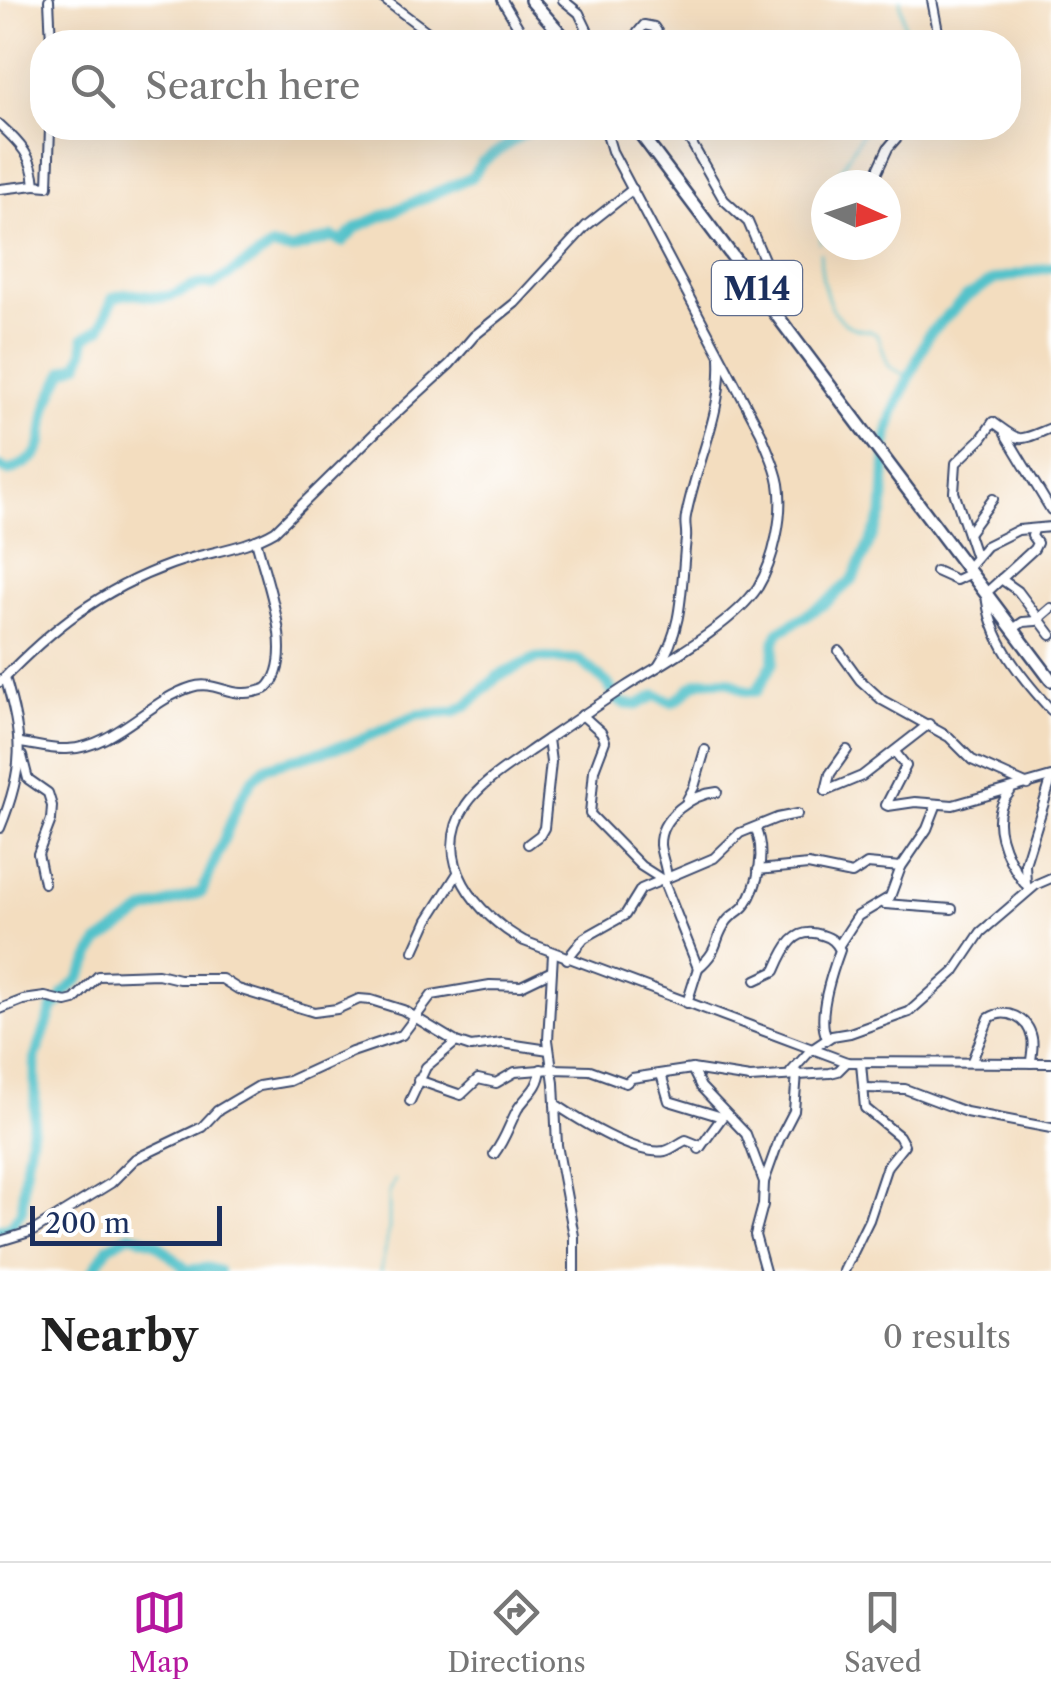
<!DOCTYPE html>
<style>
:root{--surface:#fff;--page:#f6f6f6;--text:#222;--muted:#767676;--line:#e0e0e0;--accent:#b5179e}
body{margin:0;font-family:"Libre Caslon Text",serif;background:var(--page);color:var(--text)}
.compass{position:absolute;left:811px;top:170px;width:90px;height:90px;border-radius:50%;background:var(--surface);box-shadow:0 10px 40px #0002;rotate:93deg}
.scale{position:absolute;left:30px;bottom:25px;width:192px;box-sizing:border-box;padding-left:10px;border:5px solid #1b2f5e;border-top:0;font-size:28px;line-height:35px;white-space:nowrap;color:#1b2f5e;-webkit-text-stroke:8px #fff;paint-order:stroke}
.list{margin:0;padding:0;list-style:none}
h2{display:flex;justify-content:space-between;align-items:center;height:130px;margin:0;padding:0 40px;font-size:42px}
h2 small{font-size:32px;font-weight:400;color:var(--muted)}
.icon{flex:none;width:55px;height:55px;fill:none;stroke:currentColor;stroke-width:2;stroke-linecap:round;stroke-linejoin:round}
.map{position:relative;flex:none;width:1051px;height:1271px;overflow:hidden}
.search{position:absolute;background:var(--surface);box-shadow:0 10px 40px #0002;left:30px;right:30px;top:30px;height:110px;display:flex;align-items:center;gap:25px;box-sizing:border-box;padding:0 35px;border-radius:40px;color:var(--muted);font-size:38px}
.sheet{height:290px;background:var(--surface)}
nav{display:flex;justify-content:space-around;align-items:center;box-sizing:border-box;height:140px;border-top:2px solid var(--line);background:var(--surface);font-size:28px;color:var(--muted)}
nav a{display:grid;justify-items:center;gap:5px}
nav .on{color:var(--accent)}
.map>svg:first-child{display:block}
.lines{fill:none;stroke-linecap:round;stroke-linejoin:round}
.stream{stroke:#55c2ca;stroke-width:2.5}
.river{stroke:#55c2ca;stroke-width:11}
.minor-casing{stroke:#3b496d;stroke-width:12}
.highway-casing{stroke:#3b496d;stroke-width:16}
.minor{stroke:#fff;stroke-width:8}
.highway{stroke:#fff;stroke-width:11}
.labels{text-anchor:middle;dominant-baseline:central;stroke-width:8;stroke-linejoin:round;paint-order:stroke}
.shield{fill:#fff;stroke:#5f6d8e;stroke-width:2.5}
.shield-label{font-size:32px;font-weight:bold;fill:#1b2f5e}
</style>
<div class="map">
<svg width="1051" height="1271" viewBox="0 0 1051 1271">
<rect width="100%" height="100%" fill="#fff"/>
<filter id="ink" filterUnits="userSpaceOnUse"><feTurbulence type="fractalNoise" baseFrequency=".01" numOctaves="2"/><feDisplacementMap in="SourceGraphic" scale="20" xChannelSelector="R" yChannelSelector="G"/><feConvolveMatrix kernelMatrix="1 2 1 2 8 2 1 2 1" color-interpolation-filters="sRGB"/></filter>
<filter id="wash" filterUnits="userSpaceOnUse"><feTurbulence type="fractalNoise" baseFrequency=".0048" numOctaves="4" result="noise"/><feDisplacementMap in="SourceGraphic" scale="40" xChannelSelector="R" yChannelSelector="G"/><feGaussianBlur stdDeviation="2.25" result="paint"/><feColorMatrix in="noise" values="0 0 0 0 0 0 0 0 0 0 0 0 0 0 0 0 0 1.4 0 .05"/><feComposite in="paint" operator="in"/></filter>
<g filter="url(#wash)">
<rect width="100%" height="100%" fill="#f3ddbf"/>
<g class="lines">
<g class="stream">
<path d="M900,0l7,42"/>
<path d="M832,185l33,-57"/>
<path d="M820,243l6,-36"/>
<path d="M820,253c1,25 7,68 37,76 8,2 16,0 21,8 5,9 6,21 12,30l19,10"/>
<path d="M381,1271l8,-42v-36l6,-13"/>
</g>
<g class="river">
<path d="M0,467l9,4c42,-17 29,-27 38,-63 4,-13 11,-25 17,-37l15,-7 5,-13v-13l17,-10 12,-30c17,-9 32,0 50,-1 19,-2 30,-16 50,-12l59,-38 19,3 42,-13 9,5 15,-15 115,-50 10,-15 50,-34"/>
<path d="M0,1229l10,-2 12,-17 2,-32 11,-67v-53l18,-51 7,-4 4,-10 16,-15 18,-35 47,-32 57,-19 38,-92 12,-20 14,-13 86,-24 65,-28 37,-3 16,-9 28,-27 39,-18 42,2 29,24 10,17 7,3 12,1 19,-10 15,7c14,-3 17,-19 33,-21 4,0 20,-1 24,0 12,4 14,13 29,10l16,-29 2,-22 4,-8 47,-29 27,-24 30,-66 4,-76 7,-26 35,-77 37,-37 28,-17 57,-13"/>
<path d="M93,1271l15,-24 22,-12 25,7 32,28 21,-2 11,3"/>
</g>
</g>
</g>
<g filter="url(#ink)">
<g class="lines">
<defs>
<g id="minor">
<path d="M49,0l2,42"/>
<path d="M385,0l44,33 29,9"/>
<path d="M502,0l25,42"/>
<path d="M563,0l16,13 14,29"/>
<path d="M932,0l8,42"/>
<path d="M621,42l13,-5 10,-12 10,2 10,15"/>
<path d="M0,125c21,19 33,32 35,60l13,1 2,-58"/>
<path d="M605,128l7,23 149,282c6,17 15,33 18,51 5,30 -5,77 -21,103 -25,38 -95,76 -133,100 -32,21 -64,43 -95,64 -22,16 -48,31 -64,54 -36,55 11,110 58,136l323,121 204,1"/>
<path d="M683,128l41,72 24,22 21,49"/>
<path d="M871,185l17,-37 17,-20"/>
<path d="M0,189l35,-4"/>
<path d="M846,248l3,-3"/>
<path d="M1005,434l46,76"/>
<path d="M1034,530l-2,6 5,7 -3,6 -48,44c3,46 35,84 65,117"/>
<path d="M969,532l24,-33"/>
<path d="M975,555l-21,-63 2,-29 26,-25 11,-16c29,21 23,20 58,6"/>
<path d="M967,568l19,-22 32,-16 33,-3"/>
<path d="M936,571l20,9 15,-7"/>
<path d="M1001,579l17,12 33,44"/>
<path d="M1013,629l10,-7 13,-1 15,-13"/>
<path d="M839,651l21,29 22,20 67,37 23,23 56,25"/>
<path d="M659,665c25,-36 22,-84 27,-126 1,-9 -2,-15 0,-23 10,-53 37,-103 34,-158"/>
<path d="M0,682c52,-54 100,-92 172,-118 33,-12 73,-15 103,-33l108,-106 67,-61 24,-28 41,-33 71,-77 47,-37"/>
<path d="M582,715l19,17 4,9 -11,29 -4,44 51,52 22,14 35,88 -11,35"/>
<path d="M21,743c15,2 31,7 46,6 47,-1 82,-49 125,-62 26,-8 40,16 75,1 31,-30 -2,-110 -11,-148"/>
<path d="M895,752l11,14 -20,39 2,1 27,-4 38,3 98,-28"/>
<path d="M22,756l6,23 20,14 4,13 -1,14 -13,34 6,29"/>
<path d="M826,791l36,-15 67,-52"/>
<path d="M826,791l4,-17 17,-24"/>
<path d="M1010,792c-24,26 -4,66 14,91"/>
<path d="M687,800l7,-13 11,-37"/>
<path d="M0,828c25,-61 23,-89 5,-151"/>
<path d="M528,844l12,-9 4,-7 7,-66 -3,-23"/>
<path d="M758,870l50,-5 44,9 15,-10 34,3"/>
<path d="M667,877c-1,-11 -6,-22 -7,-32 -1,-28 33,-51 57,-53"/>
<path d="M1029,890l-3,-6 -1,-20 26,-84"/>
<path d="M885,904l67,5"/>
<path d="M839,945l19,-29 32,-19 11,-30 26,-38 9,-23"/>
<path d="M414,951l14,-31 30,-47"/>
<path d="M553,954l-5,86 6,43 3,62 17,91v35"/>
<path d="M567,959l17,-21 41,-23 16,-26 73,-31 26,-25 37,-15 20,-4"/>
<path d="M698,968c23,-19 15,-29 29,-47 5,-7 13,-9 18,-16 14,-20 21,-55 10,-77"/>
<path d="M756,980l19,-9c9,-21 19,-46 47,-36 10,3 14,7 18,15 -8,22 -24,68 -13,88"/>
<path d="M0,1009l23,-9 22,-3 21,5 8,-2 24,-24 60,-2 21,5h43l16,10 76,23 23,-3 22,-10 12,1 32,10 53,32 15,5 31,-4 47,7"/>
<path d="M972,1061l17,-43c17,-11 39,0 43,20 2,8 -1,18 -1,25"/>
<path d="M692,1069l9,18 45,47 18,48"/>
<path d="M791,1072l20,-22 21,-14 18,-3 59,-21 45,-40 27,-40 56,-48 14,-6"/>
<path d="M661,1074l8,27 53,16"/>
<path d="M418,1080l43,15 17,-16 18,4 19,-11 37,-3 38,1 36,13 6,-5 60,-9 58,9 80,-5 8,-2 9,-9"/>
<path d="M864,1088l41,1 61,23 85,16"/>
<path d="M410,1101l16,-34 30,-25"/>
<path d="M555,1104c24,16 81,52 110,47 8,-2 14,-8 21,-11l15,6"/>
<path d="M699,1149l24,-33"/>
<path d="M494,1154c11,-14 15,-29 23,-44 9,-15 22,-20 24,-41"/>
<path d="M0,1241l33,-10 78,-48 24,-24 67,-32 15,-16 42,-25 30,-5 63,-29 50,-17 30,-40 58,-10 31,1 29,-14"/>
<path d="M765,1271l-10,-36 8,-30 1,-23 15,-42 15,-29 3,-38"/>
<path d="M844,1271l25,-51 18,-54 17,-21 -5,-9 -34,-28 -4,-45"/>
</g>
<g id="highway">
<path d="M531,0l37,42"/>
<path d="M636,128l415,552"/>
</g>
</defs>
<use href="#minor" class="minor-casing"/>
<use href="#highway" class="highway-casing"/>
<use href="#minor" class="minor"/>
<use href="#highway" class="highway"/>
</g>
</g>
<g class="labels">
<rect class="shield" x="712" y="261" width="90" height="54" rx="8"/>
<g class="shield-label">
<text x="757" y="288">M14</text>
</g>
</g>
</svg>
<svg class="compass" viewBox="-18 -18 36 36"><path d="M0-13l5 13h-10z" fill="#e53935"/><path d="M0 13l5-13h-10z" fill="#767676"/></svg>
<div class="scale">200 m</div>
<div class="search"><svg class="icon" aria-label="search" viewBox="0 0 24 24"><circle cx="10" cy="10" r="6"/><path d="M15 15l6 6"/></svg>Search here</div>
</div>
<section class="sheet">
<h2>Nearby<small>0 results</small></h2>
<ul class="list">
</ul>
</section>
<nav>
<a class="on"><svg class="icon" aria-label="map" viewBox="0 0 24 24"><path d="M3 6l6-2 6 2 6-2v14l-6 2-6-2-6 2zM9 4v14M15 6v14"/></svg>Map</a>
<a><svg class="icon" aria-label="directions" viewBox="0 0 24 24"><path d="M12 3l9 9-9 9-9-9zM9 14v-3h6M13 9l2 2-2 2"/></svg>Directions</a>
<a><svg class="icon" aria-label="saved" viewBox="0 0 24 24"><path d="M7 4h10v16l-5-4-5 4z"/></svg>Saved</a>
</nav>
